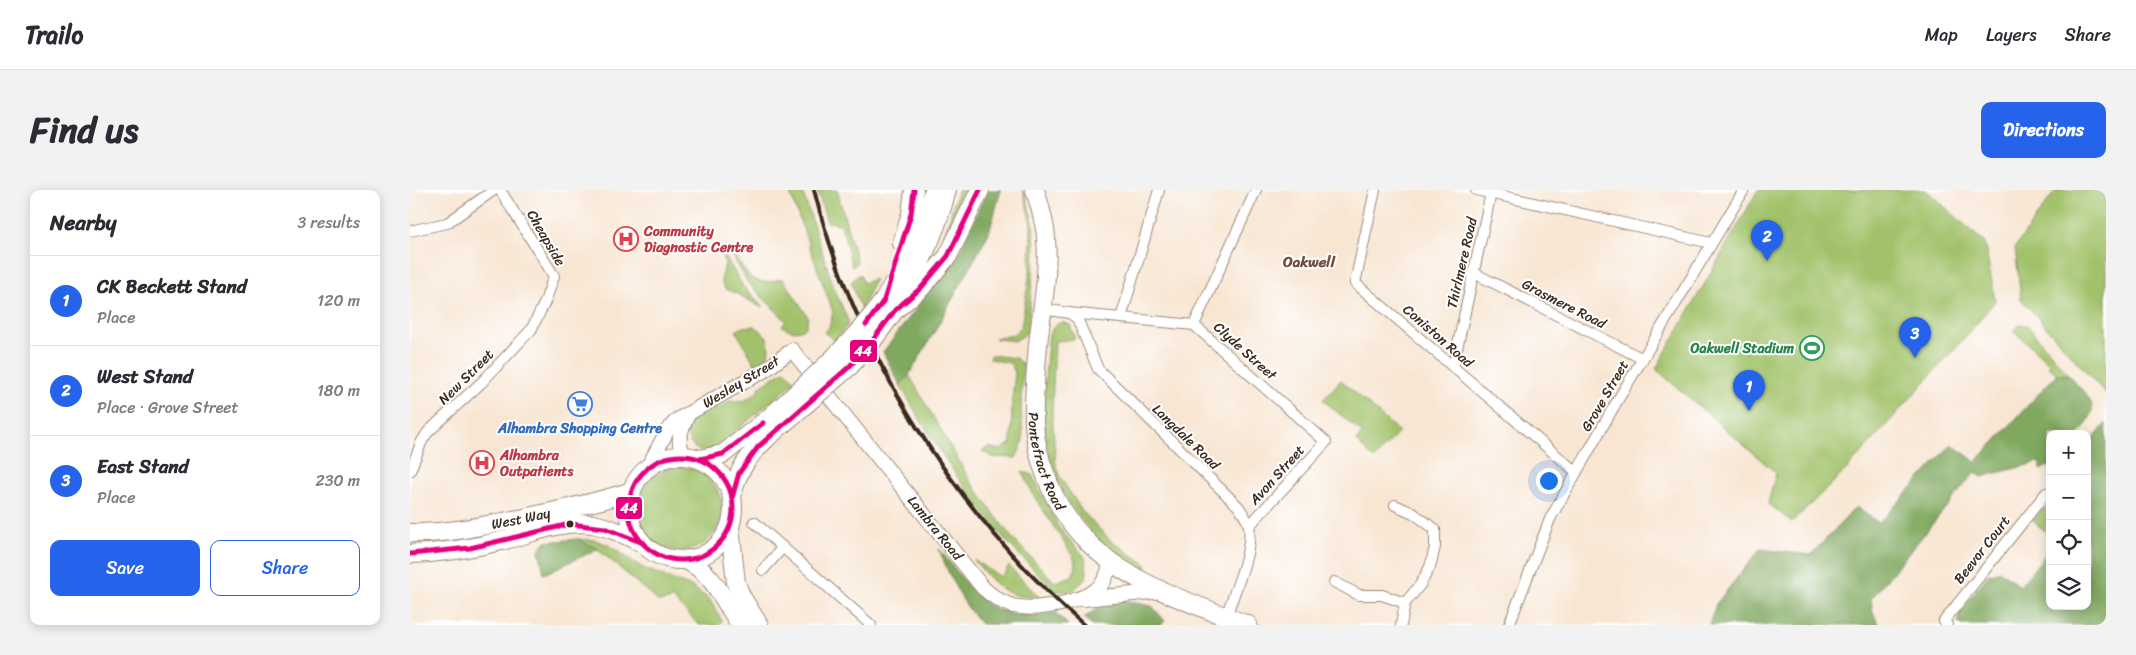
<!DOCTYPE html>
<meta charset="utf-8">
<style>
:root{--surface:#fff;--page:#f2f2f3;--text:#2b2b33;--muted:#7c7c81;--line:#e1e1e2;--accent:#2563eb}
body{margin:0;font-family:Sriracha,sans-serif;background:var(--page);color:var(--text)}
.controls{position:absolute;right:15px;bottom:15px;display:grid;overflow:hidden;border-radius:10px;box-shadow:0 2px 12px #0003}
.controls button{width:45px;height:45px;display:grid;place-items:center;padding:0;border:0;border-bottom:1px solid var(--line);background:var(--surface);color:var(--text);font:25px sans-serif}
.you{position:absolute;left:1138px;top:290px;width:18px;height:18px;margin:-12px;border:4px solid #fff;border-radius:50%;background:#1a73e8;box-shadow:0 0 0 8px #1a73e833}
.badge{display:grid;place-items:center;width:32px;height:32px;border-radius:50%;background:var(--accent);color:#fff;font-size:16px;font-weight:700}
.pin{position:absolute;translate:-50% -41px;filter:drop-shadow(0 1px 2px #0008)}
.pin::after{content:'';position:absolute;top:26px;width:18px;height:15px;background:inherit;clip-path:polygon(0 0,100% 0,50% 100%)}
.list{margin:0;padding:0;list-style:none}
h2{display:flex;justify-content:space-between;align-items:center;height:65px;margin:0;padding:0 20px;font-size:21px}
h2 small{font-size:16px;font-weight:400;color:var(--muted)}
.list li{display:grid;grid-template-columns:32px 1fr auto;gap:15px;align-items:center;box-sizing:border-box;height:90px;padding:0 20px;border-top:1px solid var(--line)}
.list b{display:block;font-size:19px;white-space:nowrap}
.list p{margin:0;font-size:16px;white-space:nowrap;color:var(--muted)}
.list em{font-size:16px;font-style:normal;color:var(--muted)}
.actions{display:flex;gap:10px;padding:15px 20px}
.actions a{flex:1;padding:11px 0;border:1px solid var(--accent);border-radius:10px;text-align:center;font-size:18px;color:var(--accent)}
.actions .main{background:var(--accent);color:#fff}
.icon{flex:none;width:28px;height:28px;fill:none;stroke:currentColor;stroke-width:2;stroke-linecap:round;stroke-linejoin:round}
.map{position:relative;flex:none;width:1696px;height:435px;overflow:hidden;border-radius:10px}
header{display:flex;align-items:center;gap:30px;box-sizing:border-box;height:70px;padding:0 25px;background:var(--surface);border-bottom:1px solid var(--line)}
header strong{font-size:24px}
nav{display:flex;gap:28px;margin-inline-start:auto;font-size:18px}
.intro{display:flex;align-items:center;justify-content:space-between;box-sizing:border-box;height:120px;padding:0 30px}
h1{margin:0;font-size:35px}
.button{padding:12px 22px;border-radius:10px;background:var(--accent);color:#fff;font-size:18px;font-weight:700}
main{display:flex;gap:30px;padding:0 30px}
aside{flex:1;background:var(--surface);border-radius:10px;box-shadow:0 2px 12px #0003}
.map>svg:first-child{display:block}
.green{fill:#a1c26b;stroke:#6e7644}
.forest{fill:#80a85f;stroke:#5e693e}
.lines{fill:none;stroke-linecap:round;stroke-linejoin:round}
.street-casing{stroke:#9a8878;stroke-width:12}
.secondary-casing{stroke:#9a8878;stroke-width:16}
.highway-casing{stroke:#9a8878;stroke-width:20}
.street{stroke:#fff;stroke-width:10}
.secondary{stroke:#fff;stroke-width:14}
.highway{stroke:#fff;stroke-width:18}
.rail{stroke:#3b2a1e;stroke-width:4}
.highway-bridge-casing{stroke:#9a8878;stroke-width:20;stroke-linecap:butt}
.highway-bridge{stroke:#fff;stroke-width:18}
.bus-1-casing{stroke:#fff;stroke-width:9}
.bus-1{stroke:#e5007d;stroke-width:5}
.bus-dot{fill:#3b2a1e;stroke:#fff;stroke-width:2}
.labels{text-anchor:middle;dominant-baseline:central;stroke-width:4;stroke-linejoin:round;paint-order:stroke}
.health-label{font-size:14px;font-weight:bold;fill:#be3a42;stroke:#fff;text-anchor:start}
.street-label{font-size:14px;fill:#3b2a1e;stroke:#fff}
.leisure-label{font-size:14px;font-weight:bold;fill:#27864d;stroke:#fff;text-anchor:end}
.shop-label{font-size:14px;font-weight:bold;fill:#366cbe;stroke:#fff}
.neighbourhood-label{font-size:15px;font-weight:bold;fill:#734f39;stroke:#fff}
.line-badge{stroke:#fff;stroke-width:2}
.badge-label{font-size:14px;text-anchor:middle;font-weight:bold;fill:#fff}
</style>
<header>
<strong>Trailo</strong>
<nav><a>Map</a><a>Layers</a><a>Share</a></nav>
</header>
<div class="intro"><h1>Find us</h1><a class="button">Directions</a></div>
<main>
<aside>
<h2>Nearby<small>3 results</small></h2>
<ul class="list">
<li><span class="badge">1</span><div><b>CK Beckett Stand</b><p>Place</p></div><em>120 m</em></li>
<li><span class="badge">2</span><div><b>West Stand</b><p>Place · Grove Street</p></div><em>180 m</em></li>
<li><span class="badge">3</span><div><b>East Stand</b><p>Place</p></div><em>230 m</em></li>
</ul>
<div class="actions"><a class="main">Save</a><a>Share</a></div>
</aside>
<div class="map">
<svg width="1696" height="435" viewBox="0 0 1696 435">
<rect width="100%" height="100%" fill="#fff"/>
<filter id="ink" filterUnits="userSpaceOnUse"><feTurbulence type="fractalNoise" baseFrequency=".02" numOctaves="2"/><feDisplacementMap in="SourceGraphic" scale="10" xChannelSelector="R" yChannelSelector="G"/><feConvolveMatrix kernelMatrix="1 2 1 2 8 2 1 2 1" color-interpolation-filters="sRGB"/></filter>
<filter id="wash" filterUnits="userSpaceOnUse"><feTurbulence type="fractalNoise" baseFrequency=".0096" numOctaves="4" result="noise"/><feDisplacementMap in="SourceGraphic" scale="20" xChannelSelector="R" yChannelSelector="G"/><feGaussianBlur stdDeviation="1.12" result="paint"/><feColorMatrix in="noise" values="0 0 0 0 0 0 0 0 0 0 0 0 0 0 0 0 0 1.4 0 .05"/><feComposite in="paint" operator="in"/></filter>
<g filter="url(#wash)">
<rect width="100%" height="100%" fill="#f8e6d3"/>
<g class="green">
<path d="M379,0h13l32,98 15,35 -14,18 -11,-9 5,-4 4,-16z"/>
<path d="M407,0h20l20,73 -5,4 -11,-43 -14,-2z"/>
<path d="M548,0h14l-34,66z"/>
<path d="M613,0h1l9,32 2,31 -8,80 -12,8 -19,-2 -1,-1 18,-3 8,-8 9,-55 1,-48z"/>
<path d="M1348,0h168l59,53 10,58 -21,26 -128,143 -54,52 -24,-18 8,-31 -120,-104z"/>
<path d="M1646,0h50v204l-85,-95 -6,-52z"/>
<path d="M322,58c7,14 14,33 32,34 7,1 13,-4 19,-3l25,38 -2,10c-9,6 -15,4 -24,-1l4,-5 -38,-38 -19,-33z"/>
<path d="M315,66l18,30 20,20 -1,2 -24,-14 -13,-5 -4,-8 4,-18 -3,-5z"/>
<path d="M450,84l3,9 12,-4 -14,30 -10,-27z"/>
<path d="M652,132l8,3 5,14 -20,2 -3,70 4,56 4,10 22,34 29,30 35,23 1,9c-13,-8 -27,-15 -39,-24 -8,-6 -15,-15 -21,-23 -53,-59 -45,-119 -38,-191l5,-9z"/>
<path d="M1609,135h8l42,50 -12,-1 -9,-8 2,-2 -37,-34z"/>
<path d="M345,136l12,11 2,13 -3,11 -10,5 -20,-35 7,-4z"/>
<path d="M581,165l25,3 7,7 -2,39 2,38 -7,16 -23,-1 -11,-6 6,-4 13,3 10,-7 1,-42 3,-29 -5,-9 -20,-4z"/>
<path d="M375,180l10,12 -75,62c-3,2 -6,5 -10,6 -18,6 -29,-16 -19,-29 4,-7 16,-11 23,-15l3,3 15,-9 10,2 16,-10 2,-6z"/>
<path d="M499,185l62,107 41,56 43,44 17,-6 4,-9 -2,-9 -40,-62 -12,-25 10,4 27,53 26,29 2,15 -1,7 -14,12h-17c-15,-16 -31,-31 -46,-47 -42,-49 -77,-103 -109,-159z"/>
<path d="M931,190l58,52 -25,27 -18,-18 6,-8 -39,-33z"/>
<circle cx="270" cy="319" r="42"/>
<path d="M1639,318h1v27l-17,-14 9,-11z"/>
<path d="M167,349l18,1 13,5 35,23 49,19 18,13 12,21 -3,4h-20l-26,-26 -14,3 -61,-53z"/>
<path d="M564,370l27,17 8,-11 30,31c-35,1 -44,-12 -65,-37z"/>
</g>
<g class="forest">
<path d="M577,0h14l-12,43 -53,96 -27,46 -9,10 -17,-33 77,-101z"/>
<path d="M1647,184l12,1c20,25 35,29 10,59h-29v34l-3,-2 -6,4 -2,-8 -57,15 -7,-5 -104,127 2,14 6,12h-170l7,-21 44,-55 51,6 45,-48 23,16 73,-79 24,18z"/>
<path d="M1696,233v202h-145l-3,-2 2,-13 28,-35 12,-4 20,15 30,-37v57h37v-159z"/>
<path d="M167,349l21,10 -54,25 -5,-24 6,-8z"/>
<path d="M529,359c41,49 46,73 117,64l12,12 -87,-1c-20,-22 -32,-48 -42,-75z"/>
<path d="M702,408l40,8 13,15 -4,4h-69l-8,-7z"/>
</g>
</g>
<g filter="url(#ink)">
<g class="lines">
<defs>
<g id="street">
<path d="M965,0l-20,93 221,189"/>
<path d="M1066,0l235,53"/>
<path d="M0,41l37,-8 47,-33"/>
<path d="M1064,83l169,86"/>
<path d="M632,119l27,4 8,5 21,51 140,137c4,6 9,12 11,20 4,25 -15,66 -23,91"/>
<path d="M659,123l125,12 132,117 -77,84"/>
<path d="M711,128l38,-128"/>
<path d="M784,135l62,-135"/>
<path d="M1043,177l38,-174"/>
<path d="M0,281l12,-30 6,-9 54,-50 49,-52 14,-28 9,-26 -54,-86"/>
<path d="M985,315l18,8 22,16v18l-5,20 -10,18 -15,18 -4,22"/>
<path d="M344,332l117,103"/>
<path d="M353,380l20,-23"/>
<path d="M924,392l25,13h23l23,8"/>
<path d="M1099,435l41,-106 66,-116 128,-213"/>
<path d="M1537,435l-3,-4 102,-128"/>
</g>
<g id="secondary">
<path d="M275,266c-10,-15 -4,-26 3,-41"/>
<path d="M238,277l19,-36 10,-11 88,-50 27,-20 191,238c9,8 18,15 30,18 23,5 72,-3 88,-21 5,-6 7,-14 10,-21"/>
<path d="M674,409l78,-8"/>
</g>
<g id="highway">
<path id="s1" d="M625,0c5,16 10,32 11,48 3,35 -4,71 -8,106 -2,26 -5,53 -4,79 1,19 6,38 13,56 34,90 118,114 201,146"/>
<path d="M492,53l9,-29 3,-24"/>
<path d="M491,109c20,-35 36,-70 46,-109"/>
<path d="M474,110l24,-43 26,-67"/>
<path d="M485,120l26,-22 27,-32 32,-66"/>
<circle cx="271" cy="318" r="52"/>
<path d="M290,269l23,-5 47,-37"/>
<path d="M322,308c4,-30 22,-49 44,-68"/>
<path d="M320,337l6,56 5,13 18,29"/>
<path id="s2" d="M0,343c39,1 76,-8 114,-15 36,-8 72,-15 108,-27"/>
<path d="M0,364c32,-1 64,-6 95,-14 28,-7 57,-20 87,-16 18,3 34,11 50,19"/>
<path d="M276,370c30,15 36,40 55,65"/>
</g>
</defs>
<use href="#street" class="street-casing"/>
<use href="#secondary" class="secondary-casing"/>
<use href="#highway" class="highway-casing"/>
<use href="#street" class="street"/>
<use href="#secondary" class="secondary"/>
<use href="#highway" class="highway"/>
<path class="rail" d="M404,0c42,164 142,324 270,435"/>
<defs>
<g id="highway-bridge">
<path d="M360,227c41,-37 81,-72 114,-117"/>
<path d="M366,240l73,-63 24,-27 22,-30"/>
</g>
</defs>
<use href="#highway-bridge" class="highway-bridge-casing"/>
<use href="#highway-bridge" class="highway-bridge"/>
<defs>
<g id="bus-1">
<path d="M456,135l18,-25 27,-86 3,-24"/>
<circle cx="271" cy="318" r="52"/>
<path d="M290,269l23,-5 40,-31"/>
<path d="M322,308l7,-25 19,-26 91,-80 24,-27 22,-30 26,-22 27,-32 32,-66"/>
<path d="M0,364l60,-6 100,-24 35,4 38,15"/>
</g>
</defs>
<use href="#bus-1" class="bus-1-casing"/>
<use href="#bus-1" class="bus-1"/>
</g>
</g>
<defs>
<symbol id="hospital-ring" viewBox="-11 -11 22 22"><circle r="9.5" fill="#fff" stroke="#e0444e" stroke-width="1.5"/><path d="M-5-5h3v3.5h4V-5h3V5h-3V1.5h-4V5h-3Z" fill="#e0444e"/></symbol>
<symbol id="stadium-ring" viewBox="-11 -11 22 22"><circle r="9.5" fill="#fff" stroke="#2e9e5b" stroke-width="1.5"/><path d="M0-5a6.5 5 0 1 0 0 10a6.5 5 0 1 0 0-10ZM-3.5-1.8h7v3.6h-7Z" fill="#2e9e5b"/></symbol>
<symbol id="supermarket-ring" viewBox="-11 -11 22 22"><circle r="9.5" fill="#fff" stroke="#3f7fe0" stroke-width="1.5"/><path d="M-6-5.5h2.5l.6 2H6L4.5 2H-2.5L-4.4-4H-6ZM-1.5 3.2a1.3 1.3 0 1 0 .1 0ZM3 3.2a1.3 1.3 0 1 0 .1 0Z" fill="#3f7fe0"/></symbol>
</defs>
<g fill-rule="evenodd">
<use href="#hospital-ring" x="202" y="35" width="28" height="28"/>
<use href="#stadium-ring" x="1388" y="144" width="28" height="28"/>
<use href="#supermarket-ring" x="156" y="200" width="28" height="28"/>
<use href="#hospital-ring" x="58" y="259" width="28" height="28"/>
</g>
<circle class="bus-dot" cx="160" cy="334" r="4.5"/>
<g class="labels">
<g class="health-label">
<text x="234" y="41">Community<tspan x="234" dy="16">Diagnostic Centre</tspan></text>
<text x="90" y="265">Alhambra<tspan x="90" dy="16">Outpatients</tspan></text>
</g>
<g class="street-label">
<text transform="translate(136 48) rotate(60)">Cheapside</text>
<text transform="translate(1052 73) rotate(-77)">Thirlmere Road</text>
<text transform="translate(1154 114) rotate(27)">Grasmere Road</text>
<text transform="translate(1028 146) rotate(41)">Coniston Road</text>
<text transform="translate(835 161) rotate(42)">Clyde Street</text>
<text transform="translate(56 187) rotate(-45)">New Street</text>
<text transform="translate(331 192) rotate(-31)">Wesley Street</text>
<text transform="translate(1195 206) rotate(-60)">Grove Street</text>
<text transform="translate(776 247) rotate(44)">Langdale Road</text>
<text stroke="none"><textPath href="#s1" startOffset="275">Pontefract Road</textPath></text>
<text transform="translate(867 285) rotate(-48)">Avon Street</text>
<text stroke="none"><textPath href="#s2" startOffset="112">West Way</textPath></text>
<text transform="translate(525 338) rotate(51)">Lambra Road</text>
<text transform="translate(1572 360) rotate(-52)">Beevor Court</text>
</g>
<g class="leisure-label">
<text x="1384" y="158">Oakwell Stadium</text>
</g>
<g class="shop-label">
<text x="170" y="238">Alhambra Shopping Centre</text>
</g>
<g class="neighbourhood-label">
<text x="899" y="72">Oakwell</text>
</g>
</g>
<g class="line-badge">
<rect x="439" y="149" width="29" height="24" rx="5" fill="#e5007d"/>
<rect x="205" y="306" width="28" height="24" rx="5" fill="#e5007d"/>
</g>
<g class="badge-label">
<text x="453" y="166">44</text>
<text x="219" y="323">44</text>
</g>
</svg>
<div class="controls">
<button>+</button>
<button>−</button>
<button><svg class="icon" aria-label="locate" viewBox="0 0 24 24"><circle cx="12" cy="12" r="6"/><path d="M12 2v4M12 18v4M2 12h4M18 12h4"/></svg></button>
<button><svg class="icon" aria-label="layers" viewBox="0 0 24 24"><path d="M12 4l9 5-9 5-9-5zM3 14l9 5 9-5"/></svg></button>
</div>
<div class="you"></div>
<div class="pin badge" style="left:1339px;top:221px">1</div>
<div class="pin badge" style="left:1357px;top:71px">2</div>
<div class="pin badge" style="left:1505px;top:168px">3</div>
</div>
</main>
